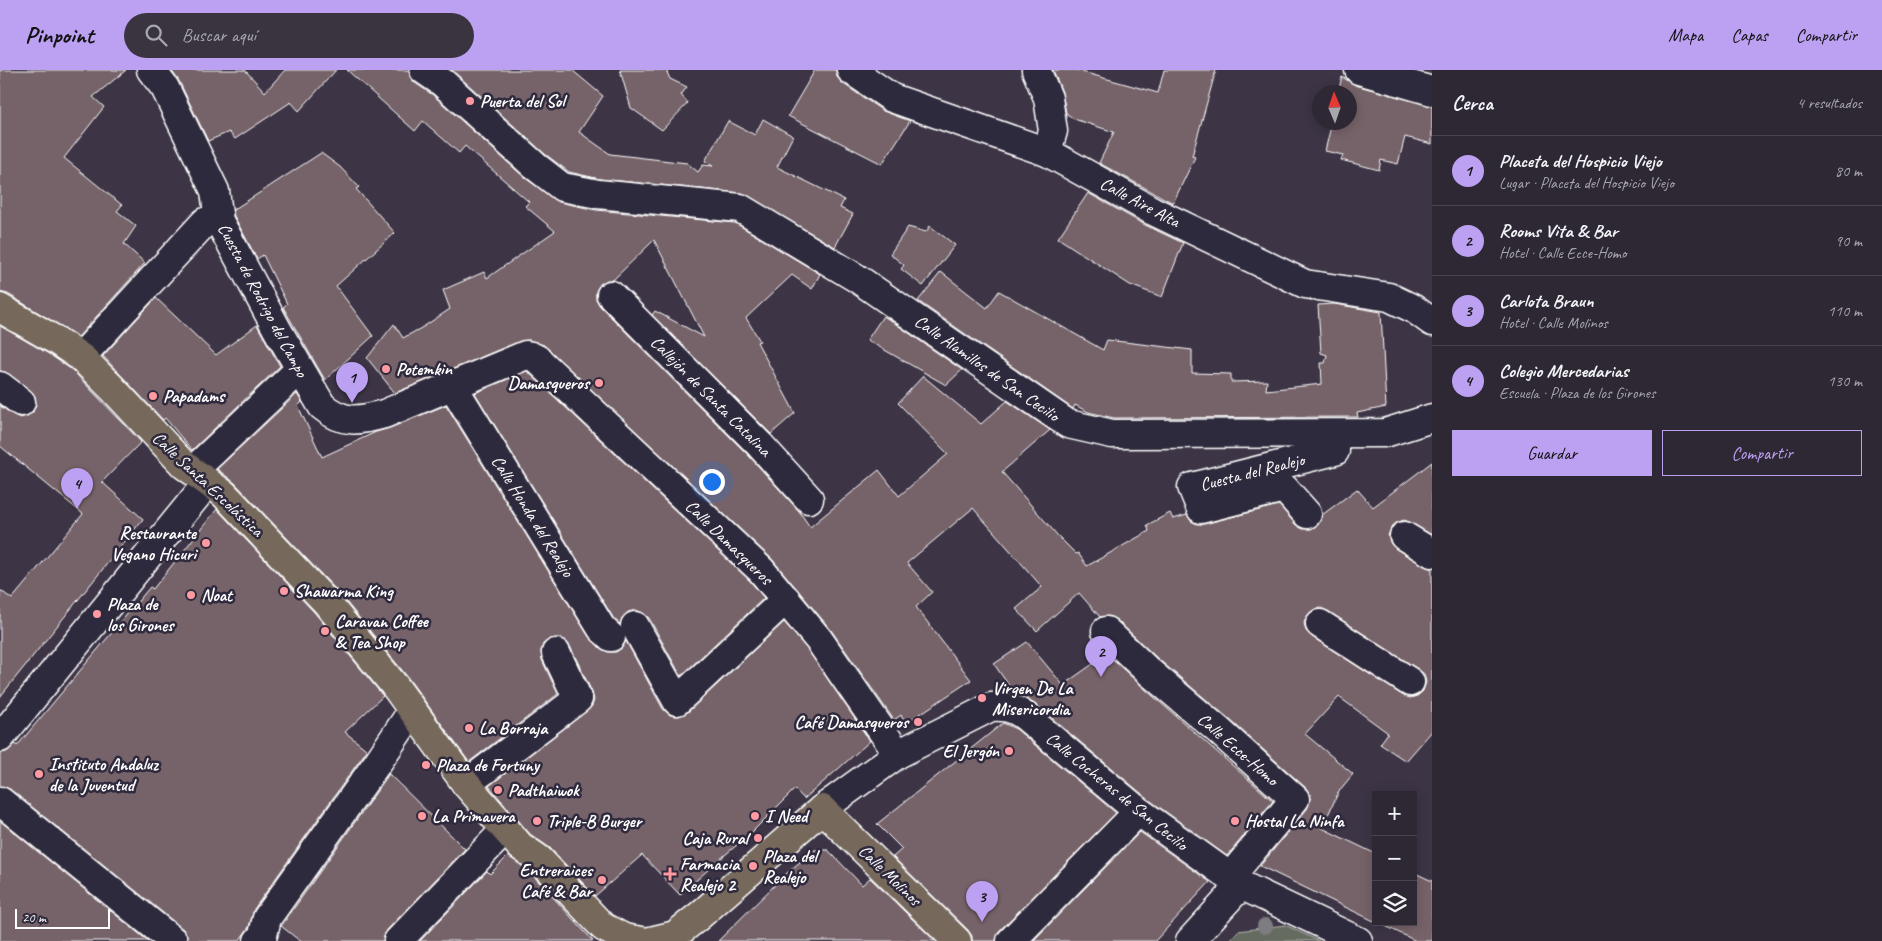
<!DOCTYPE html>
<html lang="es">
<meta charset="utf-8">
<style>
:root{--surface:#2e2834;--page:#3a3440;--text:#f1f3f6;--muted:#a7a6ac;--line:#49444f;--accent:#bca0f2}
body{margin:0;font-family:Caveat,sans-serif;background:var(--page);color:var(--text)}
.controls{position:absolute;right:15px;bottom:15px;display:grid;overflow:hidden;border-radius:0px;box-shadow:0 2px 12px #0003}
.controls button{width:45px;height:45px;display:grid;place-items:center;padding:0;border:0;border-bottom:1px solid var(--line);background:var(--surface);color:var(--text);font:25px sans-serif}
.compass{position:absolute;left:1312px;top:15px;width:45px;height:45px;border-radius:50%;background:var(--surface);box-shadow:0 2px 12px #0003;rotate:358deg}
.scale{position:absolute;left:15px;bottom:12px;width:95px;box-sizing:border-box;padding-left:5px;border:2px solid #fff;border-top:0;font-size:14px;line-height:18px;white-space:nowrap;color:#fff;-webkit-text-stroke:4px #2f2a3d;paint-order:stroke}
.you{position:absolute;left:711px;top:411px;width:18px;height:18px;margin:-12px;border:4px solid #fff;border-radius:50%;background:#1a73e8;box-shadow:0 0 0 8px #1a73e833}
.badge{display:grid;place-items:center;width:32px;height:32px;border-radius:50%;background:var(--accent);color:#111;font-size:16px;font-weight:700}
.pin{position:absolute;translate:-50% -41px;filter:drop-shadow(0 1px 2px #0008)}
.pin::after{content:'';position:absolute;top:26px;width:18px;height:15px;background:inherit;clip-path:polygon(0 0,100% 0,50% 100%)}
.list{margin:0;padding:0;list-style:none}
h2{display:flex;justify-content:space-between;align-items:center;height:65px;margin:0;padding:0 20px;font-size:21px}
h2 small{font-size:16px;font-weight:400;color:var(--muted)}
.list li{display:grid;grid-template-columns:32px 1fr auto;gap:15px;align-items:center;box-sizing:border-box;height:70px;padding:0 20px;border-top:1px solid var(--line)}
.list b{display:block;font-size:19px;white-space:nowrap}
.list p{margin:0;font-size:16px;white-space:nowrap;color:var(--muted)}
.list em{font-size:16px;font-style:normal;color:var(--muted)}
.actions{display:flex;gap:10px;padding:15px 20px}
.actions a{flex:1;padding:11px 0;border:1px solid var(--accent);border-radius:0px;text-align:center;font-size:18px;color:var(--accent)}
.actions .main{background:var(--accent);color:#111}
.icon{flex:none;width:28px;height:28px;fill:none;stroke:currentColor;stroke-width:2;stroke-linecap:round;stroke-linejoin:round}
.map{position:relative;flex:none;width:1432px;height:871px;overflow:hidden}
header{display:flex;align-items:center;gap:30px;box-sizing:border-box;height:70px;padding:0 25px;background:var(--accent);color:#111}
header strong{font-size:24px}
nav{display:flex;gap:28px;margin-inline-start:auto;font-size:18px}
.search{width:350px;height:45px;background:var(--page);display:flex;align-items:center;gap:12px;box-sizing:border-box;padding:0 18px;border-radius:28px;color:var(--muted);font-size:19px}
main{display:flex}
aside{flex:1;background:var(--surface)}
.map>svg:first-child{display:block}
.green{fill:#656c5f;stroke:#b2b6af}
.building{fill:#766369;stroke:#fff;fill-rule:evenodd}
.lines{fill:none;stroke-linecap:round;stroke-linejoin:round}
.minor-casing{stroke:#fff;stroke-width:31}
.major-casing{stroke:#fff;stroke-width:31}
.minor{stroke:#2f2a3d;stroke-width:28}
.major{stroke:#76695c;stroke-width:28}
.tree{fill:#7d7c80}
.poi-dot{fill:#ff9aa2;stroke:#2f2a3d;stroke-width:2}
.labels{text-anchor:middle;dominant-baseline:central;stroke-width:5;stroke-linejoin:round;paint-order:stroke}
.poi-label{font-size:18px;font-weight:bold;fill:#fff;stroke:#2f2a3d;text-anchor:start}
.street-label{font-size:18px;fill:#fff;stroke:#2f2a3d}
</style>
<header>
<strong>Pinpoint</strong>
<div class="search"><svg class="icon" aria-label="search" viewBox="0 0 24 24"><circle cx="10" cy="10" r="6"/><path d="M15 15l6 6"/></svg>Buscar aquí</div>
<nav><a>Mapa</a><a>Capas</a><a>Compartir</a></nav>
</header>
<main>
<div class="map">
<svg width="1432" height="871" viewBox="0 0 1432 871">
<rect width="100%" height="100%" fill="#3d3546"/>
<filter id="ink" filterUnits="userSpaceOnUse"><feTurbulence type="fractalNoise" baseFrequency=".02" numOctaves="2"/><feDisplacementMap in="SourceGraphic" scale="10" xChannelSelector="R" yChannelSelector="G"/><feConvolveMatrix kernelMatrix="1 2 1 2 8 2 1 2 1" color-interpolation-filters="sRGB"/></filter>
<g filter="url(#ink)">
<path class="green" d="M1285,855l34,16h-90l9,-10z"/>
<g class="building">
<path d="M0,0h126l-33,27 11,10 -40,51 58,47 -5,6 19,15 -12,18 21,19 -67,74 -70,-43 -8,-2z"/>
<path d="M171,0h74l20,22 20,-22h51l-37,41 -8,-9 -56,37 -6,-7 -21,9 -29,-60z"/>
<path d="M347,0h62l1,7 5,6 18,12 92,83 34,24 37,8 139,13 85,51 -8,15 -20,-14 -46,43 14,23 -3,1 38,71 -24,21 -119,-119 3,-4 49,26 -50,-97 -41,40h-6l-7,4 -4,7v8l4,7 149,150 50,55 11,16 69,-57 20,26 49,-42 -50,-51 25,-27 58,48 26,-23 43,29 -48,42 56,64 18,18 2,-1 9,13 62,-35 -2,-6 23,-12 3,6 14,-4 4,6 6,3h7l75,-19 17,20 7,4h8l7,-4 4,-10 35,-26 16,18 59,-45v73l-20,-12 -8,-3 -8,3 -5,5 -3,8 3,8 5,5 28,17 8,3v162l-26,30 -26,-17 8,-11 -49,-36 -34,37 48,40 -14,17 -17,37 54,26v68l-116,-56 47,-57 3,-8v-7l-4,-6 -78,-70 -71,-60 -40,-38 -8,-4 -9,1 -21,-24 -42,38 -21,-22 26,-22 -69,-79 -66,55 25,29 -16,15 55,73 -66,44 -4,-9 -7,5 -63,-90 -59,-71 -228,-214 -15,-5 -9,1 -125,52 -28,-35 27,-34 9,14 20,-11 27,-18 -7,-19 41,-18 3,6 68,-47 -30,-25 4,-4 -64,-56 -6,7 -36,-32 -8,10zM1321,538l7,3 90,58 6,5 2,8 -3,9 -6,5 -7,2 -8,-3 -90,-58 -6,-6 -2,-8 3,-7 6,-6z"/>
<path d="M452,0h120l31,26 -24,36 31,22 77,9 11,9 5,-7 10,1 -8,-5 23,-40 27,14 8,-16 30,17 -16,31 67,33 -4,8 13,6 -18,33 -93,-54 -142,-14 -31,-7 -24,-18z"/>
<path d="M620,0h46l4,9 17,8 -6,8 7,8 -26,27 -31,-22z"/>
<path d="M815,0h21l1,7 5,6 41,28 27,10 -28,43 -94,-48z"/>
<path d="M1053,0h22l83,23 6,-23h52l-24,86 3,1 -22,46 -74,-40 15,-31 -40,-13 -8,-6 -4,-21z"/>
<path d="M1342,7l13,8 77,21v38l-27,-7 -7,27 -17,-4 -2,10 -38,-10 2,-5 -18,-4 7,-29h18v-30h-12z"/>
<path d="M321,83l19,14 19,20 -3,2 39,44 -59,53 37,50 -48,44 -42,-73 4,-3 -24,-49 -6,4 -23,-43 -1,-6z"/>
<path d="M1088,123l57,32 38,18 -21,54 -32,-12 -72,-47z"/>
<path d="M930,156l25,19 -32,41 -22,-17 3,-4 -14,-11 18,-27 18,5z"/>
<path d="M941,202l46,36 12,-17 104,59 4,-10 85,10v23l39,1v8l36,-1 -1,9 56,-6 -1,-21h4l2,-8 -6,-2 -3,-48 16,-1 47,8 5,95 -29,6 1,4 -244,1 -26,-6 -13,-7 -2,4 -155,-108z"/>
<path d="M156,228l60,57 41,-30 23,41 -88,84 -27,-32 -2,2 -60,-64z"/>
<path d="M883,246l10,6 69,48 -16,15 -79,-45z"/>
<path d="M0,256l49,28 23,16 69,72 -39,40 41,37 -143,178v-107l12,9 71,-85 -83,-68v-40l12,8 8,4 7,-2 6,-4 3,-8 -1,-8 -5,-6 -21,-16 -9,-3z"/>
<path d="M527,301l223,210 14,17 -83,78 -32,-58 -6,-5 -7,-3 -8,2 -6,6 -2,6 -6,-5 -139,-226z"/>
<path d="M297,324l5,8 -4,4 24,51 54,-25 14,-4 56,-23 143,232 12,12 7,3h8l6,-4 4,-7 37,68 7,6 9,1 9,-4 96,-90 23,27 63,92 -66,58 -9,-10 -45,45 -31,26 -39,35 -38,-40 -47,41 -45,-48 -20,-14 -41,-48 98,-75 5,-5 2,-6 -2,-8 -22,-46 -5,-6 -7,-2 -8,1 -7,5 -2,7 1,9 16,34 -89,68 -63,-87 -68,-83 -103,-109 -18,-14z"/>
<path d="M217,439l97,103 69,84 -38,36 22,18 -113,159 -5,18 -10,14h-51l-1,-6 -4,-6 -173,-140 -10,-3v-33l6,-1 9,-8 2,2 133,-159 3,2z"/>
<path d="M1027,572l36,43 44,-31 30,28 136,119 -46,55 -79,-57 -113,-95 -21,-11 -20,-29z"/>
<path d="M1003,653l13,6 100,84 -116,117 -4,11h-24v-5l-4,-6 -75,-73 9,-8 -25,-25z"/>
<path d="M389,704l76,75 -78,81 -4,11h-83l-19,-15 1,-1z"/>
<path d="M0,751l148,120h-148z"/>
<path d="M1140,762l70,50 -55,59h-122z"/>
<path d="M814,780h14l34,35 8,-7 65,63h-217l70,-69z"/>
<path d="M508,786l21,15 64,70h-173l67,-70 3,3z"/>
<path d="M1413,802l19,9v60h-16l-39,-19h36z"/>
</g>
<g class="lines">
<defs>
<g id="minor">
<path d="M151,0l14,18 50,103 4,30 59,110 44,75c21,18 37,15 62,8l142,-59 5,1 6,3 224,211 58,70 79,114"/>
<path d="M424,0l19,13 92,83 27,21 36,7 142,14 118,71 210,145 44,10 273,-1 47,-15"/>
<path d="M851,0l41,28 155,54 106,59 152,73 84,13 25,12 18,13"/>
<path d="M1036,0l12,28 5,33 -6,21"/>
<path d="M1359,0l73,21"/>
<path d="M611,225l149,150 49,54"/>
<path d="M82,288l8,-11 115,-125 13,-4"/>
<path d="M0,316l21,16"/>
<path d="M457,323l145,236 9,8"/>
<path d="M200,394l100,-95"/>
<path d="M1307,444l-23,-26 -83,21 -9,-22 143,-36"/>
<path d="M1404,466l28,17"/>
<path d="M1320,554l90,58"/>
<path d="M635,556l42,75 109,-102"/>
<path d="M1106,561l41,39 71,60 77,69 -65,78"/>
<path d="M0,668l208,-256"/>
<path d="M466,714l112,-85 -22,-46"/>
<path d="M0,731l173,140"/>
<path d="M822,739l76,-55 93,-47c15,-1 23,1 35,10l112,94 92,66 11,8 117,56"/>
<path d="M258,871l5,-6 4,-17 111,-156 34,-51"/>
<path d="M398,871l108,-112"/>
<path d="M1011,871l123,-125"/>
<path d="M1190,871l51,-56"/>
</g>
<g id="major">
<path d="M0,238l57,33 25,17 30,30 72,77 40,29 102,108 68,83 72,99 54,62 19,13 64,68 21,11 18,3"/>
<path d="M650,871l25,-6 24,-19 123,-107 135,132"/>
</g>
</defs>
<use href="#minor" class="minor-casing"/>
<use href="#major" class="major-casing"/>
<use href="#minor" class="minor"/>
<use href="#major" class="major"/>
</g>
<circle class="tree" cx="1265" cy="856" r="8"/>
</g>
<g class="poi-dot">
<circle cx="470" cy="31" r="5"/>
<circle cx="386" cy="299" r="5"/>
<circle cx="599" cy="313" r="5"/>
<circle cx="153" cy="326" r="5"/>
<circle cx="206" cy="473" r="5"/>
<circle cx="284" cy="521" r="5"/>
<circle cx="191" cy="525" r="5"/>
<circle cx="97" cy="544" r="5"/>
<circle cx="325" cy="561" r="5"/>
<circle cx="982" cy="628" r="5"/>
<circle cx="918" cy="652" r="5"/>
<circle cx="469" cy="658" r="5"/>
<circle cx="1009" cy="681" r="5"/>
<circle cx="426" cy="695" r="5"/>
<circle cx="39" cy="704" r="5"/>
<circle cx="498" cy="720" r="5"/>
<circle cx="422" cy="746" r="5"/>
<circle cx="755" cy="746" r="5"/>
<circle cx="537" cy="751" r="5"/>
<circle cx="1235" cy="751" r="5"/>
<circle cx="758" cy="768" r="5"/>
<circle cx="753" cy="796" r="5"/>
<path d="M667.5 796.5h5v5h5v5h-5v5h-5v-5h-5v-5h5z"/>
<circle cx="602" cy="810" r="5"/>
</g>
<g class="labels">
<g class="poi-label">
<text x="480" y="31">Puerta del Sol</text>
<text x="396" y="299">Potemkin</text>
<text x="589" y="313" text-anchor="end">Damasqueros</text>
<text x="163" y="326">Papadams</text>
<text x="196" y="463" text-anchor="end">Restaurante<tspan x="196" dy="21">Vegano Hicuri</tspan></text>
<text x="294" y="521">Shawarma King</text>
<text x="201" y="525">Noat</text>
<text x="107" y="534">Plaza de<tspan x="107" dy="21">los Girones</tspan></text>
<text x="335" y="551">Caravan Coffee<tspan x="335" dy="21">&amp; Tea Shop</tspan></text>
<text x="992" y="618">Virgen De La<tspan x="992" dy="21">Misericordia</tspan></text>
<text x="908" y="652" text-anchor="end">Café Damasqueros</text>
<text x="479" y="658">La Borraja</text>
<text x="999" y="681" text-anchor="end">El Jergón</text>
<text x="49" y="694">Instituto Andaluz<tspan x="49" dy="21">de la Juventud</tspan></text>
<text x="436" y="695">Plaza de Fortuny</text>
<text x="508" y="720">Padthaiwok</text>
<text x="432" y="746">La Primavera</text>
<text x="765" y="746">I Need</text>
<text x="547" y="751">Triple-B Burger</text>
<text x="1245" y="751">Hostal La Ninfa</text>
<text x="748" y="768" text-anchor="end">Caja Rural</text>
<text x="763" y="786">Plaza del<tspan x="763" dy="21">Realejo</tspan></text>
<text x="680" y="794">Farmacia<tspan x="680" dy="21">Realejo 2</tspan></text>
<text x="592" y="800" text-anchor="end">Entreraices<tspan x="592" dy="21">Café &amp; Bar</tspan></text>
</g>
<g class="street-label">
<text transform="translate(1140 132) rotate(28)">Calle Aire Alta</text>
<text transform="translate(263 230) rotate(62)">Cuesta de Rodrigo del Campo</text>
<text transform="translate(987 298) rotate(35)">Calle Alamillos de San Cecilio</text>
<text transform="translate(711 326) rotate(45)">Callejón de Santa Catalina</text>
<text transform="translate(1252 402) rotate(-14)">Cuesta del Realejo</text>
<text transform="translate(208 414) rotate(43)">Calle Santa Escolástica</text>
<text transform="translate(533 446) rotate(58)">Calle Honda del Realejo</text>
<text transform="translate(729 472) rotate(44)">Calle Damasqueros</text>
<text transform="translate(1238 679) rotate(41)">Calle Ecce-Homo</text>
<text transform="translate(1117 721) rotate(39)">Calle Cocheras de San Cecilio</text>
<text transform="translate(890 805) rotate(44)">Calle Molinos</text>
</g>
</g>
</svg>
<div class="controls">
<button>+</button>
<button>−</button>
<button><svg class="icon" aria-label="layers" viewBox="0 0 24 24"><path d="M12 4l9 5-9 5-9-5zM3 14l9 5 9-5"/></svg></button>
</div>
<svg class="compass" viewBox="-18 -18 36 36"><path d="M0-13l5 13h-10z" fill="#e53935"/><path d="M0 13l5-13h-10z" fill="#a7a6ac"/></svg>
<div class="scale">20 m</div>
<div class="you"></div>
<div class="pin badge" style="left:352px;top:333px">1</div>
<div class="pin badge" style="left:1101px;top:607px">2</div>
<div class="pin badge" style="left:982px;top:852px">3</div>
<div class="pin badge" style="left:77px;top:439px">4</div>
</div>
<aside>
<h2>Cerca<small>4 resultados</small></h2>
<ul class="list">
<li><span class="badge">1</span><div><b>Placeta del Hospicio Viejo</b><p>Lugar · Placeta del Hospicio Viejo</p></div><em>80 m</em></li>
<li><span class="badge">2</span><div><b>Rooms Vita &amp; Bar</b><p>Hotel · Calle Ecce-Homo</p></div><em>90 m</em></li>
<li><span class="badge">3</span><div><b>Carlota Braun</b><p>Hotel · Calle Molinos</p></div><em>110 m</em></li>
<li><span class="badge">4</span><div><b>Colegio Mercedarias</b><p>Escuela · Plaza de los Girones</p></div><em>130 m</em></li>
</ul>
<div class="actions"><a class="main">Guardar</a><a>Compartir</a></div>
</aside>
</main>
